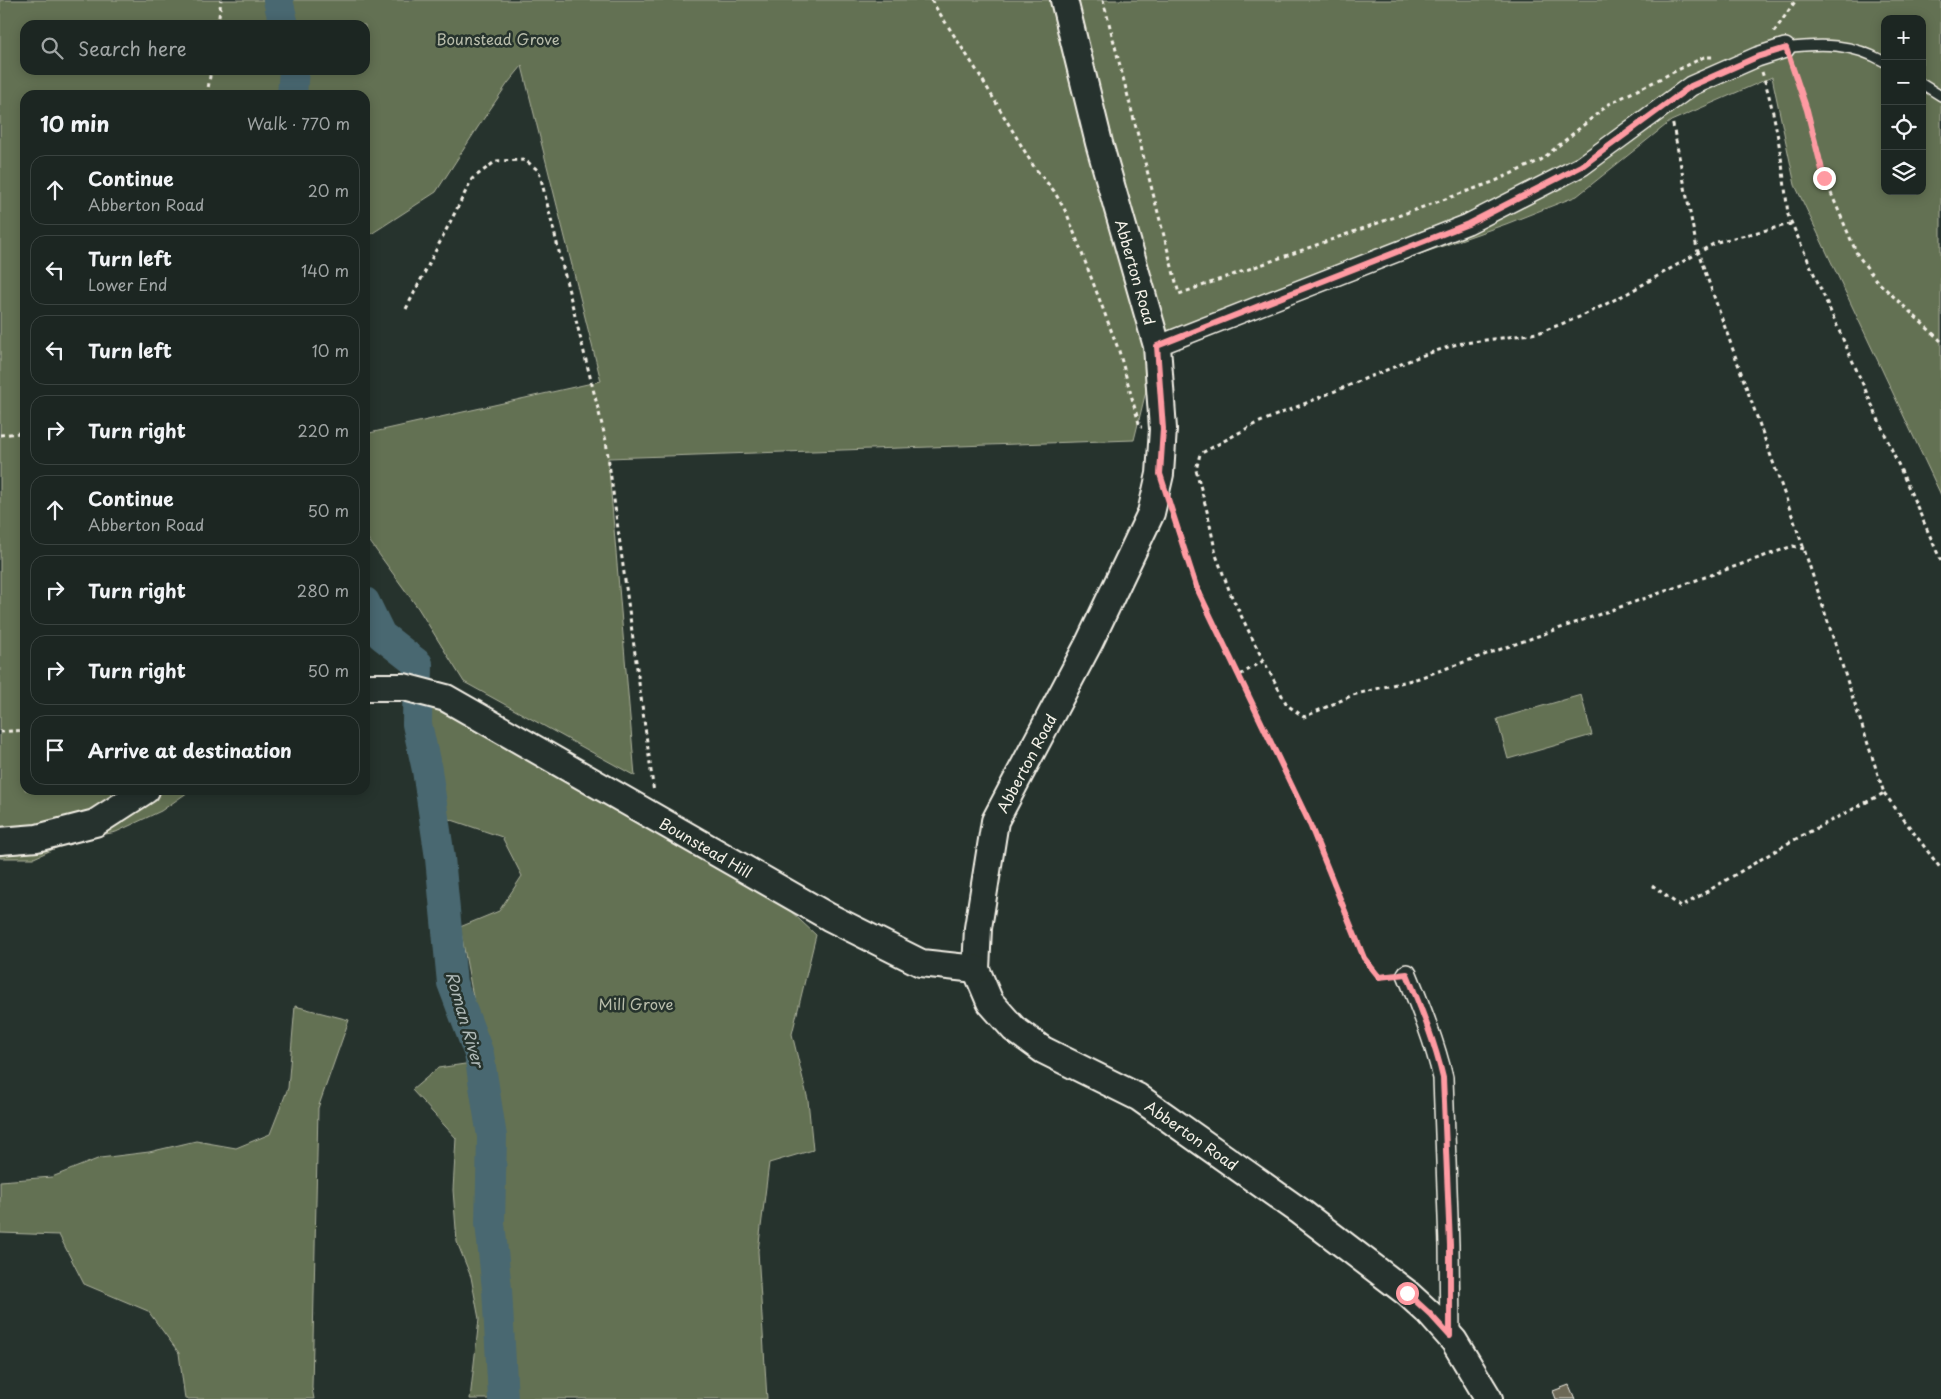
<!DOCTYPE html>
<meta charset="utf-8">
<style>
:root{--surface:#1c2622;--page:#29322f;--text:#f1f3f6;--muted:#a0a5a5;--line:#3a4340}
body{margin:0;font-family:"Playpen Sans",sans-serif;background:var(--page);color:var(--text)}
.controls{position:absolute;right:15px;top:15px;display:grid;overflow:hidden;border-radius:10px;box-shadow:0 2px 12px #0003}
.controls button{width:45px;height:45px;display:grid;place-items:center;padding:0;border:0;border-bottom:1px solid var(--line);background:var(--surface);color:var(--text);font:25px sans-serif}
.stop{position:absolute;width:15px;height:15px;margin:-11px;border:4px solid #ff9aa2;border-radius:50%;background:#fff}
.stop.end{background:#ff9aa2;border-color:#fff;box-shadow:0 1px 5px #0008}
.list{margin:0;padding:0;list-style:none}
h2{display:flex;justify-content:space-between;align-items:center;height:65px;margin:0;padding:0 20px;font-size:21px}
h2 small{font-size:16px;font-weight:400;color:var(--muted)}
.list li{display:grid;grid-template-columns:32px 1fr auto;gap:15px;align-items:center;box-sizing:border-box;height:70px;margin:0 10px 10px;padding:0 10px;border:1px solid var(--line);border-radius:15px}
.list b{display:block;font-size:19px;white-space:nowrap}
.list p{margin:0;font-size:16px;white-space:nowrap;color:var(--muted)}
.list em{font-size:16px;font-style:normal;color:var(--muted)}
.icon{flex:none;width:28px;height:28px;fill:none;stroke:currentColor;stroke-width:2;stroke-linecap:round;stroke-linejoin:round}
.map{position:relative;flex:none;width:1941px;height:1399px;overflow:hidden}
.search{position:absolute;background:var(--surface);box-shadow:0 2px 12px #0003;left:20px;top:20px;width:350px;height:55px;display:flex;align-items:center;gap:12px;box-sizing:border-box;padding:0 18px;border-radius:15px;color:var(--muted);font-size:19px}
.panel{position:absolute;background:var(--surface);box-shadow:0 2px 12px #0003;left:20px;top:90px;width:350px;height:705px;border-radius:15px}
.map>svg:first-child{display:block}
.green{fill:#647152;stroke:#acb19d;fill-rule:evenodd}
.lines{fill:none;stroke-linecap:round;stroke-linejoin:round}
.river{stroke:#4a6871;stroke-width:30}
.building{fill:#6c6754;stroke:#f4f1e8}
.lane-casing{stroke:#f4f1e8;stroke-width:12}
.street-casing{stroke:#f4f1e8;stroke-width:22}
.secondary-casing{stroke:#f4f1e8;stroke-width:30}
.path{stroke:#f4f1e8;stroke-width:3;stroke-dasharray:4 4;stroke-linecap:butt}
.lane{stroke:#26332d;stroke-width:9}
.street{stroke:#26332d;stroke-width:19}
.secondary{stroke:#26332d;stroke-width:26}
.route{stroke:#ff9aa2;stroke-width:6}
.labels{text-anchor:middle;dominant-baseline:central;stroke-width:5;stroke-linejoin:round;paint-order:stroke}
.park-label{font-size:15px;fill:#babeac;stroke:#26332d}
.street-label{font-size:15px;fill:#f4f1e8;stroke:#26332d}
.water-label{font-size:16px;font-style:italic;fill:#b0bab8;stroke:#26332d}
</style>
<div class="map">
<svg width="1941" height="1399" viewBox="0 0 1941 1399">
<rect width="100%" height="100%" fill="#26332d"/>
<filter id="ink" filterUnits="userSpaceOnUse"><feTurbulence type="fractalNoise" baseFrequency=".02" numOctaves="2"/><feDisplacementMap in="SourceGraphic" scale="10" xChannelSelector="R" yChannelSelector="G"/><feConvolveMatrix kernelMatrix="1 2 1 2 8 2 1 2 1" color-interpolation-filters="sRGB"/></filter>
<g filter="url(#ink)">
<g class="green">
<path d="M0,0h1941v495l-146,-310 -23,-108 -101,44 -94,75 -71,28 -349,122 -23,94 -526,18 27,318 -171,-94 -46,-74 -53,-73v-101l236,-53 -79,-315 -14,17 -30,44 -42,65 -71,46v-143h-340v695h166l-30,21 -45,21 -45,9 -37,17h-34zM1885,19h37v172h-37zM25,25h340v45h-340z"/>
<path d="M1581,695l11,40 -84,24 -11,-40z"/>
<path d="M422,703l135,65 228,138 31,29 -24,99 16,66 5,50 -44,13 -11,88 9,148h-297l9,-80 -8,-42 -14,-35 -4,-52 3,-52 -44,-48 26,-22 47,-7 -25,-134 39,-16 23,-35 -20,-39 -62,-21z"/>
<path d="M295,1006l54,14 -31,88 -6,280 2,11h-129l-6,-46 -31,-42 -64,-27 -25,-49 -59,-2v-52l52,-4 48,-19 49,-6 47,-11 40,7 34,-14 18,-46z"/>
</g>
<g class="lines">
<g class="river">
<path d="M278,0l6,25"/>
<path d="M292,95l2,-25"/>
<path d="M365,602l16,33 37,29 -1,60 10,46 13,88 12,125 27,71 13,83 -2,86 7,66 6,110"/>
</g>
</g>
<path class="building" d="M1569,1385l6,14h-19l-3,-8z"/>
<g class="lines">
<defs>
<g id="lane">
<path d="M1785,48c38,-5 66,-5 100,14"/>
<path d="M1922,84l19,12"/>
</g>
<g id="street">
<path d="M1157,346l311,-122 114,-58 109,-80 66,-29 28,-9"/>
<path d="M1407,974c14,34 28,69 36,104l6,167 1,91"/>
</g>
<g id="secondary">
<path d="M1064,0l35,143 58,203 6,83 -3,45 -9,39 -62,130 -94,178 -17,107 -2,41 14,33 24,27 29,21 95,47 163,115 106,81 23,21 24,27 35,58"/>
<path d="M365,687h39l42,11 383,219 92,46 55,6"/>
<path d="M0,841l37,-3 58,-15 51,-33"/>
</g>
</defs>
<use href="#lane" class="lane-casing"/>
<use href="#street" class="street-casing"/>
<use href="#secondary" class="secondary-casing"/>
<g class="path">
<path d="M931,0l48,74 55,93 20,24 13,23 52,137 21,76h2"/>
<path d="M1103,0l76,294 314,-112 48,-22 68,-56 95,-47h10"/>
<path d="M218,25l3,-25"/>
<path d="M1774,32l22,-32"/>
<path d="M1791,63l16,46 18,70 32,75 19,26 65,61"/>
<path d="M1762,72c15,46 21,95 26,143l153,346"/>
<path d="M207,95l4,-25"/>
<path d="M1791,224l-74,18 -89,51 -46,23 -44,17 -81,11 -39,13 -163,67 -55,30 -4,16 12,45 8,40 15,40 27,55 29,55 17,12 49,-22 66,-17 374,-132 11,3"/>
<path d="M406,309l66,-130 24,-18 29,-1 14,11 67,270 48,352"/>
<path d="M0,435l21,-2 4,-3"/>
<path d="M1173,515l23,71 113,236 55,136 15,19 12,-1"/>
<path d="M1240,675l23,-14"/>
<path d="M0,732l25,-2"/>
<path d="M1884,793l57,76"/>
<path d="M1652,885l29,22 109,-65 94,-49 -80,-244 -107,-300 -25,-129"/>
</g>
<use href="#lane" class="lane"/>
<use href="#street" class="street"/>
<use href="#secondary" class="secondary"/>
</g>
</g>
<g class="lines" filter="url(#ink)">
<path class="route" d="M1407,1293l23,21 20,22v-91l-7,-167c-8,-35 -22,-70 -36,-104l-28,3 -15,-19 -55,-136 -113,-236 -36,-112 3,-45 -6,-83 311,-122 114,-58 109,-80 66,-29 29,-9 21,62 17,68"/>
</g>
<g class="labels">
<g class="park-label">
<text x="498" y="38">Bounstead Grove</text>
<text x="636" y="1003">Mill Grove</text>
</g>
<g class="street-label">
<text transform="translate(1136 272) rotate(74)">Abberton Road</text>
<text transform="translate(1026 763) rotate(-62)">Abberton Road</text>
<text transform="translate(706 847) rotate(30)">Bounstead Hill</text>
<text transform="translate(1192 1135) rotate(35)">Abberton Road</text>
</g>
<g class="water-label">
<text transform="translate(466 1019) rotate(74)">Roman River</text>
</g>
</g>
</svg>
<div class="controls">
<button>+</button>
<button>−</button>
<button><svg class="icon" aria-label="locate" viewBox="0 0 24 24"><circle cx="12" cy="12" r="6"/><path d="M12 2v4M12 18v4M2 12h4M18 12h4"/></svg></button>
<button><svg class="icon" aria-label="layers" viewBox="0 0 24 24"><path d="M12 4l9 5-9 5-9-5zM3 14l9 5 9-5"/></svg></button>
</div>
<div class="stop" style="left:1407px;top:1293px"></div>
<div class="stop end" style="left:1824px;top:178px"></div>
<div class="search"><svg class="icon" aria-label="search" viewBox="0 0 24 24"><circle cx="10" cy="10" r="6"/><path d="M15 15l6 6"/></svg>Search here</div>
<section class="panel">
<h2>10 min<small>Walk · 770 m</small></h2>
<ul class="list">
<li><svg class="icon" aria-label="ahead" viewBox="0 0 24 24"><path d="M12 20V5M6 11l6-6 6 6"/></svg><div><b>Continue</b><p>Abberton Road</p></div><em>20 m</em></li>
<li><svg class="icon" aria-label="left" viewBox="0 0 24 24"><path d="M17 20v-9H6M10 6l-5 5 5 5"/></svg><div><b>Turn left</b><p>Lower End</p></div><em>140 m</em></li>
<li><svg class="icon" aria-label="left" viewBox="0 0 24 24"><path d="M17 20v-9H6M10 6l-5 5 5 5"/></svg><div><b>Turn left</b></div><em>10 m</em></li>
<li><svg class="icon" aria-label="right" viewBox="0 0 24 24"><path d="M7 20v-9h11M14 6l5 5-5 5"/></svg><div><b>Turn right</b></div><em>220 m</em></li>
<li><svg class="icon" aria-label="ahead" viewBox="0 0 24 24"><path d="M12 20V5M6 11l6-6 6 6"/></svg><div><b>Continue</b><p>Abberton Road</p></div><em>50 m</em></li>
<li><svg class="icon" aria-label="right" viewBox="0 0 24 24"><path d="M7 20v-9h11M14 6l5 5-5 5"/></svg><div><b>Turn right</b></div><em>280 m</em></li>
<li><svg class="icon" aria-label="right" viewBox="0 0 24 24"><path d="M7 20v-9h11M14 6l5 5-5 5"/></svg><div><b>Turn right</b></div><em>50 m</em></li>
<li><svg class="icon" aria-label="arrive" viewBox="0 0 24 24"><path d="M6 21V4h12l-3 4 3 4H6"/></svg><div><b>Arrive at destination</b></div></li>
</ul>
</section>
</div>
